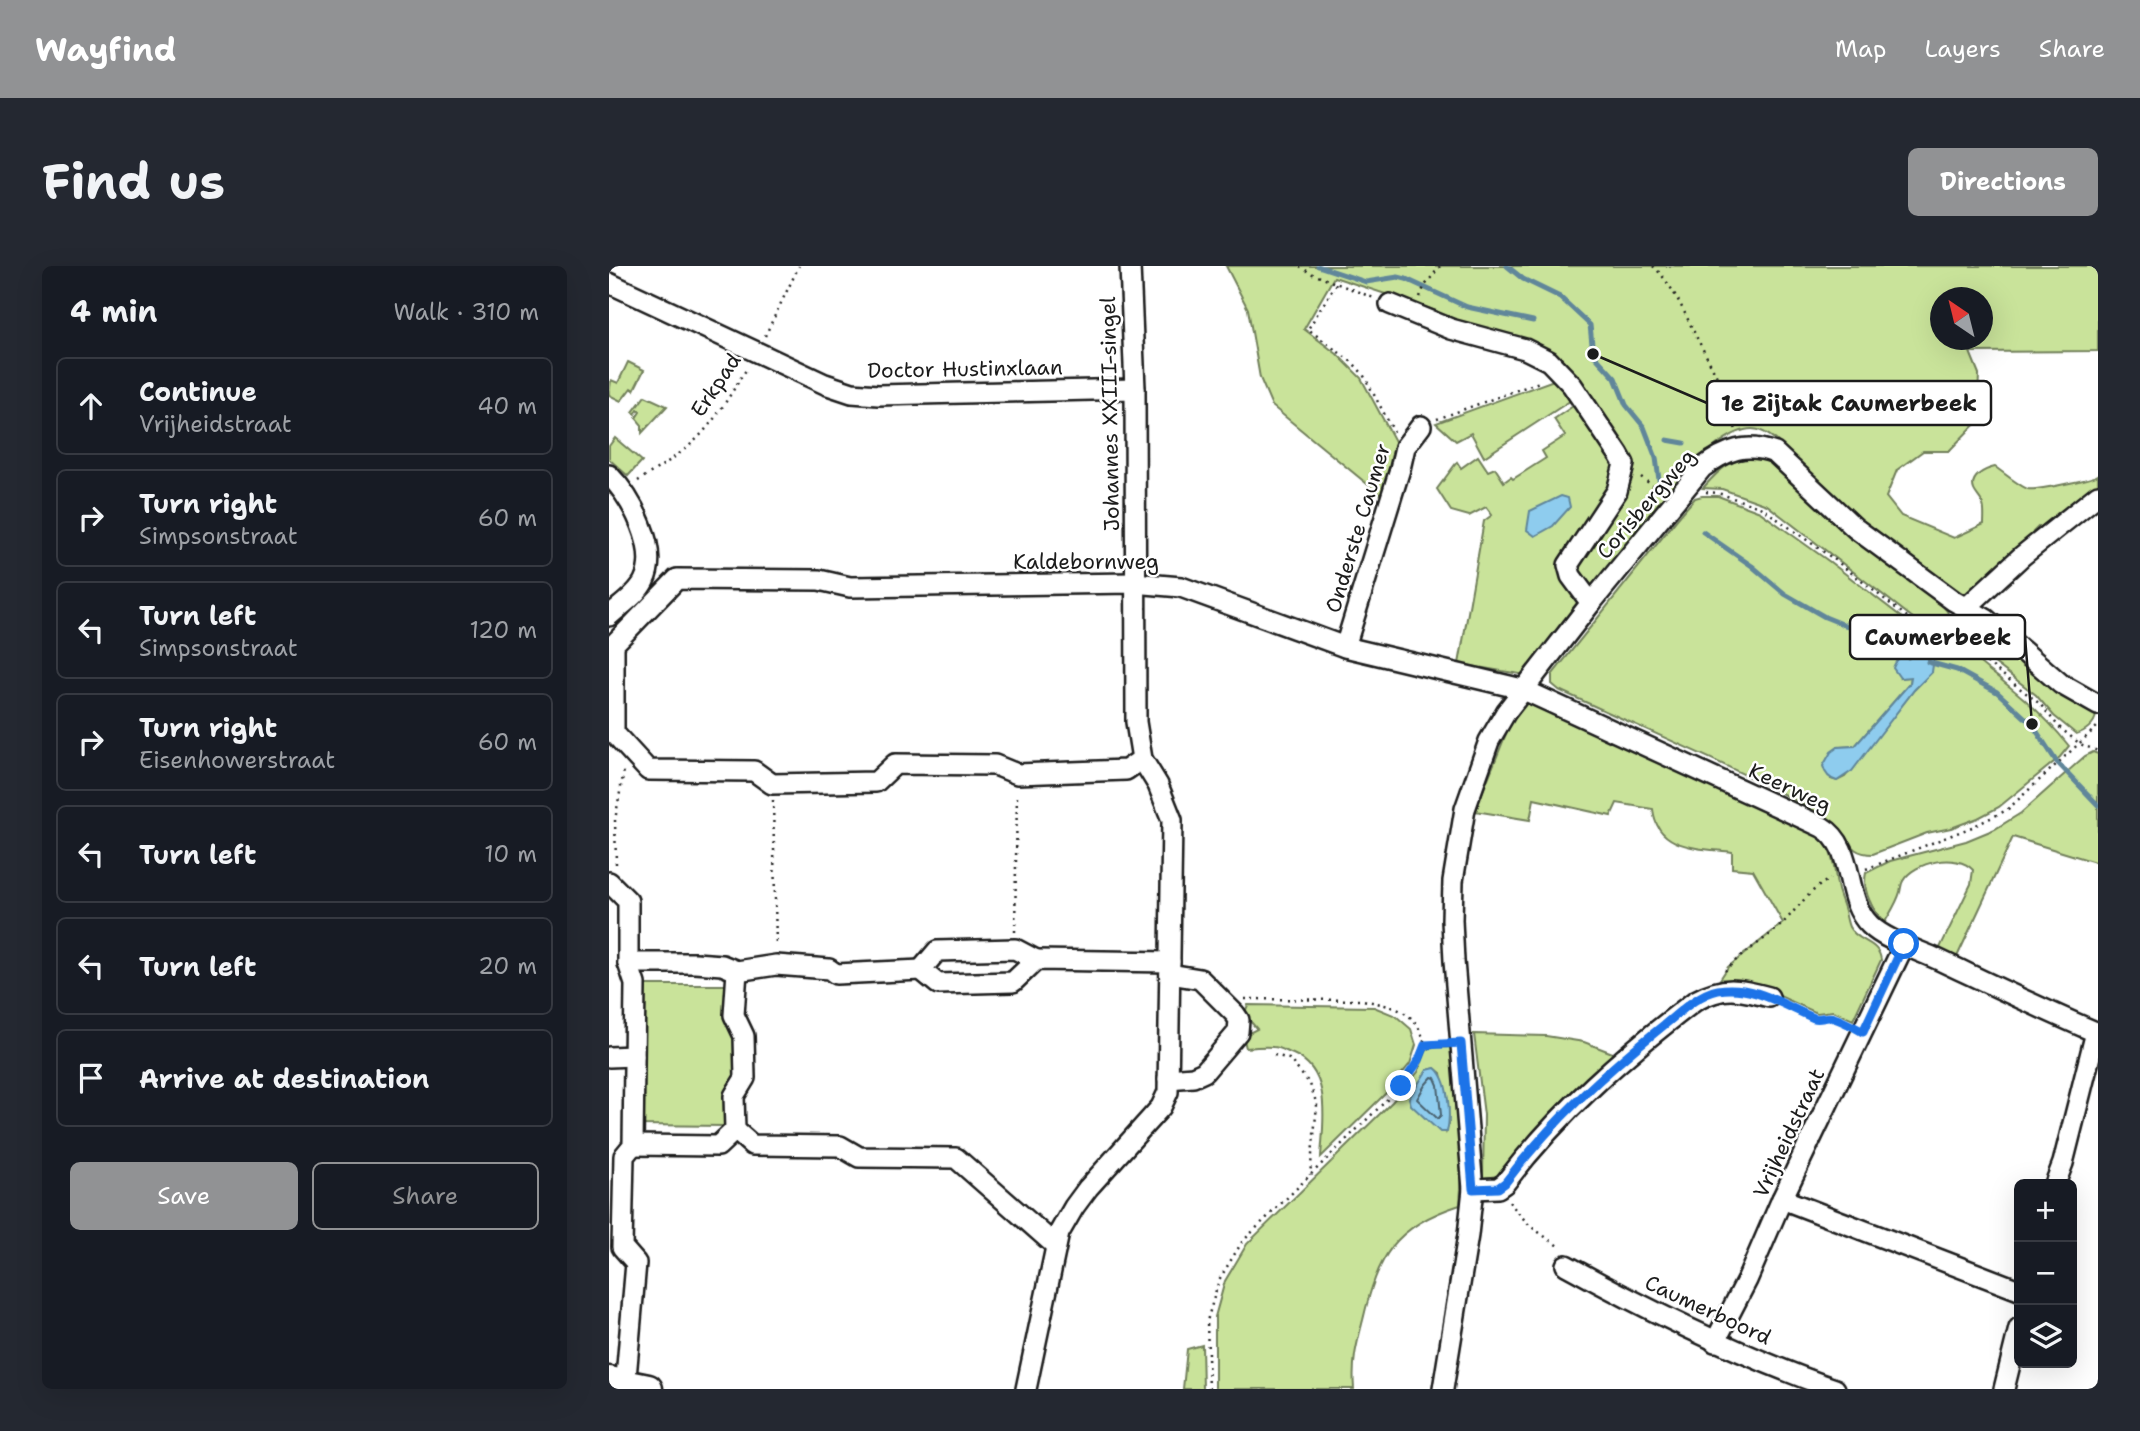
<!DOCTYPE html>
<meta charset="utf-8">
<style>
:root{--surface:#171b24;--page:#242831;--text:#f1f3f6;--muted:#9ea1a6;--line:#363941;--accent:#919294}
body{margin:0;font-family:"Shantell Sans",sans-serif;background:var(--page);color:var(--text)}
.controls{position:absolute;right:21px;bottom:21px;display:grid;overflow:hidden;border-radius:10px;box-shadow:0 7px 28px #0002}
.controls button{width:63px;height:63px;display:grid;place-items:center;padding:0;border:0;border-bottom:2px solid var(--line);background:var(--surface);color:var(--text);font:35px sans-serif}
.compass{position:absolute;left:1321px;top:21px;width:63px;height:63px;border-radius:50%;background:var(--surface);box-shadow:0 7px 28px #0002;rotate:325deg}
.stop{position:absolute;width:21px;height:21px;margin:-16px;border:5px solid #1a73e8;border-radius:50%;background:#fff}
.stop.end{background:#1a73e8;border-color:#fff;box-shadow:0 2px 7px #0008}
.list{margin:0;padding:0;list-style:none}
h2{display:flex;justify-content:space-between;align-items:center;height:91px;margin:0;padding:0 28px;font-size:30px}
h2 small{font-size:23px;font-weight:400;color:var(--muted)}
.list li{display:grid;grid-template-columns:46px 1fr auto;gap:21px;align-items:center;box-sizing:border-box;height:98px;margin:0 14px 14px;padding:0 14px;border:2px solid var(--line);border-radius:10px}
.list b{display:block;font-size:26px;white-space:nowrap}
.list p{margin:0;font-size:23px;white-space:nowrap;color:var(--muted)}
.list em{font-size:23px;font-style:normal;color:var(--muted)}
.actions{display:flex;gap:14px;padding:21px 28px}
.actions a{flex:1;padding:16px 0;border:2px solid var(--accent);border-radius:10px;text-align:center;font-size:24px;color:var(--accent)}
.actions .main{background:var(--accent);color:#fff}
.icon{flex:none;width:38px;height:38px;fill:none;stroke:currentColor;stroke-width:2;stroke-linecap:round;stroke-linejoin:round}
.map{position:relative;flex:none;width:1489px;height:1123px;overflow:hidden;border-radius:10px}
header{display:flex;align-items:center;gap:42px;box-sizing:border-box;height:98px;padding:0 35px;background:var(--accent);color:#fff}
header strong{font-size:33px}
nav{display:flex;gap:38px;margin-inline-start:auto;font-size:24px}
.intro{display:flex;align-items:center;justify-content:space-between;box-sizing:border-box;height:168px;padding:0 42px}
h1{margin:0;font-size:49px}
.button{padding:18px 32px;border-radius:10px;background:var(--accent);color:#fff;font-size:24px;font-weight:700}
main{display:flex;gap:42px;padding:0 42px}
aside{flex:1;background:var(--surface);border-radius:10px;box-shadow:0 7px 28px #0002}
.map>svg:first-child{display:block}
.green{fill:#c9e39a;stroke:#72805b;stroke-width:2;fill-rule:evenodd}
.water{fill:#8eccee;stroke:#60869a;stroke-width:2}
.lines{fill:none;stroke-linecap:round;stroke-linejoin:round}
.shore{stroke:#4a6270;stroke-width:2}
.stream{stroke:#60869a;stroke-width:5}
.street-casing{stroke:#1c1c1c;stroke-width:24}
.secondary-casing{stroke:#1c1c1c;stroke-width:33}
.path{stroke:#1c1c1c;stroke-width:2.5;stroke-dasharray:2 5;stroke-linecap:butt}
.street{stroke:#fff;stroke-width:19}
.secondary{stroke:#fff;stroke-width:28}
.route{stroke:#1a73e8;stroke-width:9}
.labels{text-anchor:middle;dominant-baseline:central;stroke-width:5;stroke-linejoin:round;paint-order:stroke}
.street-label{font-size:21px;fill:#1c1c1c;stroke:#fff}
.leader{fill:none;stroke:#1c1c1c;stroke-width:2.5}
.callout-dot{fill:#1c1c1c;stroke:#fff;stroke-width:2.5}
.callout{fill:#fff;stroke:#1c1c1c;stroke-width:2.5}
.callout-label{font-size:23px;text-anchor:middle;font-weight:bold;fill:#1c1c1c}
</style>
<header>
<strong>Wayfind</strong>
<nav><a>Map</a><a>Layers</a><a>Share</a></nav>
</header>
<div class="intro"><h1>Find us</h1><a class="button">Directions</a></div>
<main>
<aside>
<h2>4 min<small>Walk · 310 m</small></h2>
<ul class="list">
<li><svg class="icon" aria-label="ahead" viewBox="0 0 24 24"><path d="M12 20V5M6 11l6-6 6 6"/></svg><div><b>Continue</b><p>Vrijheidstraat</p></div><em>40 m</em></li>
<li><svg class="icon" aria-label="right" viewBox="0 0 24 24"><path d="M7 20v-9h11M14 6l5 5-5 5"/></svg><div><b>Turn right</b><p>Simpsonstraat</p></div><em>60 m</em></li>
<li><svg class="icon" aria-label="left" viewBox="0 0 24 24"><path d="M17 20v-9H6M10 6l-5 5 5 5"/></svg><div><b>Turn left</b><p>Simpsonstraat</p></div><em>120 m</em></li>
<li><svg class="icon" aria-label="right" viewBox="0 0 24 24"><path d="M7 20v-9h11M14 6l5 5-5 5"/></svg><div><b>Turn right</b><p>Eisenhowerstraat</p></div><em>60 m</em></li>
<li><svg class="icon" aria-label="left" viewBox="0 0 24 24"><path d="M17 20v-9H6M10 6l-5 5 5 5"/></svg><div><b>Turn left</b></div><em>10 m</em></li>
<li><svg class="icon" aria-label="left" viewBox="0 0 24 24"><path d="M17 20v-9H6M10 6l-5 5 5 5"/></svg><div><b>Turn left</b></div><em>20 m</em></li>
<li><svg class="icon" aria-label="arrive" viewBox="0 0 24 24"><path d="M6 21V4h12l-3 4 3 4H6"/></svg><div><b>Arrive at destination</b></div></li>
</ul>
<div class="actions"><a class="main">Save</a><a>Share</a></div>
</aside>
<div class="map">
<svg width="1489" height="1123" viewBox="0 0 1489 1123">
<rect width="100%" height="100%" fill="#fff"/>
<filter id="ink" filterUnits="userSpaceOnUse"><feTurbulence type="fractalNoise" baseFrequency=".0143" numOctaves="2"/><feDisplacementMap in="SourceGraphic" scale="14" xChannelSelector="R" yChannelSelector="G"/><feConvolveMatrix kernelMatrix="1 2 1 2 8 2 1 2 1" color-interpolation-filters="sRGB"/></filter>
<g filter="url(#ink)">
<g class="green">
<path d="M617,0h872v85l-128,1 9,22 -2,48 -28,29h-26l-26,19 -11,27 15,19 53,22 30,-14c0,-6 1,-13 -1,-19 -1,-5 -7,-10 -9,-15 -5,-13 11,-21 21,-23 8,5 24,19 33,22 7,2 65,-10 70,-14v14l-54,41 -6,-3 -5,5 2,5 -59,53 -14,5 -44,-23 -142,-132c-7,-5 -15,-11 -24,-11 -47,1 -131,122 -158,159h-5l-12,-19 2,-12 52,-75 3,-11 -2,-7 -68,-103 -10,-8 -111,-34 -6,-8 -103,-34 -30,52 33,25 24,24 36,67 -14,52 -111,-91 -12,-28 -12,-69zM1332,32h42v42h-42z"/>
<path d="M19,96l16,8 -10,20 -3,-2 -10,13 -12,-6 2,-15 7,3z"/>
<path d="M953,111l14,20 -92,60 -13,-24 -15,8 -20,-18z"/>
<path d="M36,130l22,10 -25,27v-8l-6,-7 4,-6 -2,-2 -3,4 -2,-2z"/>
<path d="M970,136c8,11 37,50 38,61 2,21 -40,77 -53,96l18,46 -56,70 -67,-11 25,-143 8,-6 -6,-8 -17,9 -18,-5 -14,-22 20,-27 4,6 17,-12 10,15 7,-3 9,14 7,-5 2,2 33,-21 -4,-7 23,-15 -11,-17z"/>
<path d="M6,172l27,23 -14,15 -19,-17v-13z"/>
<path d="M1156,191l110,95 67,53 5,6 8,22h-7l-26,-8 -155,-120 -45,-16 -19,-1c22,-25 29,-30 62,-31z"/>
<path d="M1093,230h16l42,16 70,50 95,73 26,8 11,-3c12,22 25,28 43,43 23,18 46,40 64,63l-9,11 -61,50 -21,11 -27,10 -24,5 -54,21c-23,0 -23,-13 -36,-27 -9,-9 -20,-15 -31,-21 -80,-43 -165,-78 -247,-116l-7,-6v-9l125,-156 18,-21zM1305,384l12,6 6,16 -18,18 -69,87 -8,4 -6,-2 7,-32 17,-1 55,-63 1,-6 -11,1z"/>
<path d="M1356,349h4l97,79 30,21c-1,9 -11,17 -20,19l-22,-18 -18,-21 -61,-47 -16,-28z"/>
<path d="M921,435l284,131c21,16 19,34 24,58 2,7 5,14 7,21 1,5 2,11 4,16 9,16 30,14 32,33l-28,60 -20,-9 -16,2 -44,-20 -56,-9 11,-17 55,-44 -30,-53 -21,-2v-16c-32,-4 -76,-2 -79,-43l-36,-6 -6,13 -77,-17 -4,21 -55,-9 35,-87 9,-17z"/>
<path d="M1484,486l5,2v109l-85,-26 -57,122 -19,-5 34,-70 2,-14c-16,-18 -59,-8 -70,11 -2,3 -2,7 -3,11 -3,11 -10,21 -15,30 -13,-11 -23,-32 -19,-49l24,-12 76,-20 29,-12 26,-16 64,-57z"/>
<path d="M31,719h87l8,52 1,37 -10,14 -1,38 -87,-1z"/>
<path d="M639,739l126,2 22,9 15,13 5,16 -6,19 -24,29 -65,64c2,-34 12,-86 -28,-103 -6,-2 -13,-7 -20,-7 -9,-1 -18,0 -27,1l-3,-12 14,-7 -13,-15z"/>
<path d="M865,768l72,2 38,6 31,12 -109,114 -8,8 -15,2 1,-63z"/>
<path d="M823,781h22l8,124 -2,34c-66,21 -82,51 -97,115 -7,27 -11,41 -9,69h-139v-72l10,-36 22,-37 145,-142 26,-30 8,-21zM826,802l6,5 8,51 -3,8 -18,-62z"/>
<path d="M593,1079l1,44h-20l4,-40z"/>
</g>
<g class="water">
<path d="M952,230l7,2 2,9 -17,19 -18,10 -8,-6 3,-19z"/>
<path d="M1305,384l20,8 -2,14 -18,18 -62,81 -15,10c-8,-2 -12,-7 -14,-15l8,-14 7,-5 17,-1 55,-63 1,-6 -11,1 -7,-10c4,-10 10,-17 21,-18z"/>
<path d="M826,802c14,11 16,48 12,64h-7l-29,-27 -2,-7 18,-28z"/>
</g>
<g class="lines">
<path class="shore" d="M823,811l3,1 3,7 3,30 -3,4 -21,-20 8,-14z"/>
<g class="stream">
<path d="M709,0l48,16 32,-5 8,2 61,28 66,14"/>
<path d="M898,0l16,13 37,18 30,28 3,29 22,24 11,27 18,22 12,31 3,22"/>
<path d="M1058,174l17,3"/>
<path d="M1094,266l49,34 33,28 40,23 32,13 39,23 12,4"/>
<path d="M1319,396l29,8 40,22 35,32 24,37 42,44"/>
</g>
<defs>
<g id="street">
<path d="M0,17l216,101 27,9 26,2 257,-6"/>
<path d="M781,38l61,25 74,20 24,12 23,24 47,70 5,9 -7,27 -49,74 3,11 20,27"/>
<path d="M0,209c22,22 51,74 35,106 -7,14 -23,24 -35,35"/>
<path d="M1358,341l55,-51 76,-61"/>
<path d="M736,381l55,-178 5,-22 16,-21"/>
<path d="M533,493l-16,11 -109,4 -22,-9 -100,-1 -19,18 -104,2 -18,-13 -106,-1 -34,-37v-89l63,-65 142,1 31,7 284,-4 47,4 164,60 177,42 300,138c35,21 20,71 48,98 15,15 47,25 67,34 53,25 106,51 161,74"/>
<path d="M0,616l19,19v62l7,21 -2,161 -9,11 -2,91 14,16 -11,126"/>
<path d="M19,697h67l27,2 15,6 39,-6 53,4 7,5 85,-4 17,14 75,-2 23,-22 134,2"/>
<path d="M312,704l16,-19 78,-2 21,11"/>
<path d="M0,791l25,-1"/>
<path d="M559,813l25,-2 11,-5 34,-40 1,-12 -4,-6 -35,-35 -30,-5"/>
<path d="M126,864l-1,-34 11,-18 -1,-42 -10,-21 3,-44"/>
<path d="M24,879l85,1 17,-16 17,15 88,1 19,11 97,1 99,87"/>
<path d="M1446,918l8,-21 33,-131"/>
<path d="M864,923l25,-1 7,-5c54,-71 119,-128 190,-182 29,-16 44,-12 74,-4"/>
<path d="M1173,933l237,91"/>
<path d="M957,999c87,48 176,92 269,124"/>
<path d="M1106,1076l32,-62 35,-81 122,-254"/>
<path d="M417,1123l33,-156 15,-26 14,-19 73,-81 7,-15 4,-272 -14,-35 -16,-26 -6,-37 -1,-333 -5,-123"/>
<path d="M834,1123l25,-154 5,-46 -19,-228 -2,-41 1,-39 12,-72 24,-68 17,-29 85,-109 111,-135c24,-18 44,-26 73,-15l80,75 99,73 32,18 75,65 37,21"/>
<path d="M1395,1123l15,-61"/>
</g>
<path id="secondary" d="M0,1115l39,8"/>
</defs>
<use href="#street" class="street-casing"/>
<use href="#secondary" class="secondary-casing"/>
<g class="path">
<path d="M691,0l10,7 64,25"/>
<path d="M1044,0c20,19 31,46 43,70 15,30 35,62 40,96"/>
<path d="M727,18l-28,45 45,34 10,11 31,58"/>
<path d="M811,31l4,-10 16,-21"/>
<path d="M156,70l34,-70"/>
<path d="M828,153l105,-38"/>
<path d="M1032,211l20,15"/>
<path d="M29,215c23,-15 48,-29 66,-50 17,-19 30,-43 44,-64"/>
<path d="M1097,226l12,1 44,15 73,52 86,68 20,8h22"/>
<path d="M1349,358l14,27 68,53 19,23 21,17 18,7"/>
<path d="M164,534l3,147"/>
<path d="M7,598l-1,-44 9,-50"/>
<path d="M1257,603l106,-42 35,-17 91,-84"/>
<path d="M406,666l2,-140"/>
<path d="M1116,705c16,-18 39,-30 56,-46 17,-17 28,-35 49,-46"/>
<path d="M636,733l118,1c32,7 54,10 62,45"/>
<path d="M1177,739l32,14 14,-3 15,8"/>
<path d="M665,789l15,4 21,25 7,21 -7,70"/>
<path d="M900,936l21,24 31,22"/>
<path d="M600,1123l-2,-68 12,-41 23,-38 159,-156 18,-26 6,-15 19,-1"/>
</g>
<use href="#street" class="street"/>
<use href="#secondary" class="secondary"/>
</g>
</g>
<g class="lines" filter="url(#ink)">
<path class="route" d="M792,820l18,-26 6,-15 36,-2 12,146 25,-1 7,-5c47,-62 99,-110 159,-158 15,-12 34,-31 54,-35 35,-6 65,15 96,28 7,2 13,-3 20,0 10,3 20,9 29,14l41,-88"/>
</g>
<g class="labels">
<g class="street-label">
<text transform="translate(356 103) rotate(-1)">Doctor Hustinxlaan</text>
<text transform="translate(107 119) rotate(-56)">Erkpad</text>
<text transform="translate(501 148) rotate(-91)">Johannes XXIII-singel</text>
<text transform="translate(1037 238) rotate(-49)">Corisbergweg</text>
<text transform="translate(749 262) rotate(-73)">Onderste Caumer</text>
<text x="477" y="296">Kaldebornweg</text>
<text transform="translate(1181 522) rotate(25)">Keerweg</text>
<text transform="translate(1180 867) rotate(-65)">Vrijheidstraat</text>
<text transform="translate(1099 1044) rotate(25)">Caumerboord</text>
</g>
</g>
<path class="leader" d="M984 88L1098 137M1423 458L1416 371"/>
<g class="callout-dot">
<circle cx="984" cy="88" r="7"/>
<circle cx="1423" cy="458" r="7"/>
</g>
<g class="callout">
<rect x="1098" y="115" width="284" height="44" rx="7"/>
<rect x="1241" y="349" width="175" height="44" rx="7"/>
</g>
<g class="callout-label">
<text x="1240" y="145">1e Zijtak Caumerbeek</text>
<text x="1329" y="379">Caumerbeek</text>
</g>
</svg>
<div class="controls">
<button>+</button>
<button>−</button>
<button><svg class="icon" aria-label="layers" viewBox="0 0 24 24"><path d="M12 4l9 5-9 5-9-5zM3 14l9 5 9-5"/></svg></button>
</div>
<svg class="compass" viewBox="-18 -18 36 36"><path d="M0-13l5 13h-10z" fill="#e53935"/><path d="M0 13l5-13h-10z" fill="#9ea1a6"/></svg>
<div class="stop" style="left:1295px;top:678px"></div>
<div class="stop end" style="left:792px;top:820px"></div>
</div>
</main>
